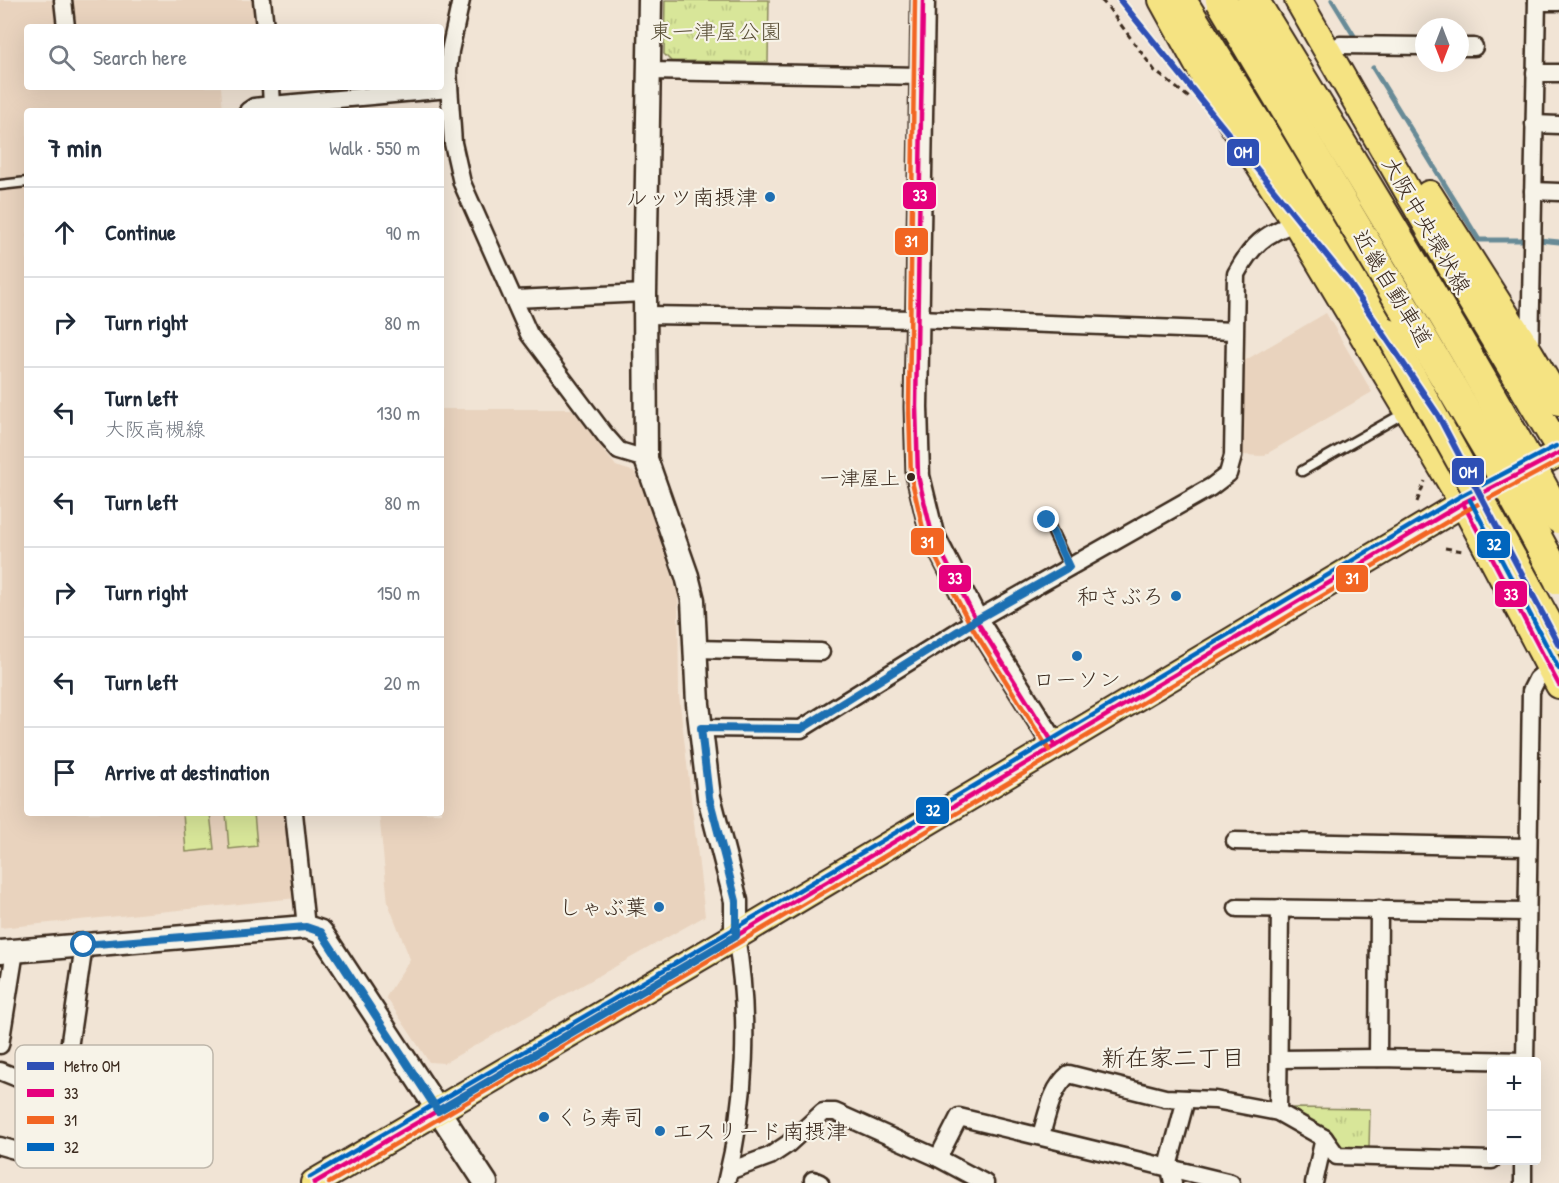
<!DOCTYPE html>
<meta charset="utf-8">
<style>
:root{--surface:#fff;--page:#f2f2f3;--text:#1f2937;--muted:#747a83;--line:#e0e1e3}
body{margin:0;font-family:"Patrick Hand","Klee One",sans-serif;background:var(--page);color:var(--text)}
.controls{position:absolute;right:18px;bottom:18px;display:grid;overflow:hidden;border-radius:6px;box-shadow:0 6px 24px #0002}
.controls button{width:54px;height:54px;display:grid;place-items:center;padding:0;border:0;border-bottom:2px solid var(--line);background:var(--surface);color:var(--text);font:30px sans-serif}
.compass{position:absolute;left:1415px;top:18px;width:54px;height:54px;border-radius:50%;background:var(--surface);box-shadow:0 6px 24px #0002;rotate:180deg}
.stop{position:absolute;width:18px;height:18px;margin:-14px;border:4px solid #1f6fb2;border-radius:50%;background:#fff}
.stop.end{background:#1f6fb2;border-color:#fff;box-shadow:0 2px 6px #0008}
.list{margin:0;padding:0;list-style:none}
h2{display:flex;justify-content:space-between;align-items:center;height:78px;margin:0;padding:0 24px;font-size:26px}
h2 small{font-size:20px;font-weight:400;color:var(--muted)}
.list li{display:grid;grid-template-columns:39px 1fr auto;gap:18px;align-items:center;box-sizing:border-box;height:90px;padding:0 24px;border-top:2px solid var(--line)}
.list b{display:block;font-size:22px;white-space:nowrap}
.list p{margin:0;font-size:20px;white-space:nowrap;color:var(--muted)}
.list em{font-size:20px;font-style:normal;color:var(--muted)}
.icon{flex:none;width:33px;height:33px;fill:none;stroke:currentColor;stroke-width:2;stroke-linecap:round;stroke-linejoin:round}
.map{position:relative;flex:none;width:1559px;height:1183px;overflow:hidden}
.search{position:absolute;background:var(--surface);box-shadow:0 6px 24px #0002;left:24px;top:24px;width:420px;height:66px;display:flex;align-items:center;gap:15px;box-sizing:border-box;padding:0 21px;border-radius:6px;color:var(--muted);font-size:22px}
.panel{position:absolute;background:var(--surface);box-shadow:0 6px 24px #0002;left:24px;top:108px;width:420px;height:708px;border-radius:6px}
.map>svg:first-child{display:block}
.built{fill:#e9d3be}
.grass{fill:url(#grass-tufts);stroke:#8a885c;stroke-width:1.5}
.pitch{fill:#d8e699;stroke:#8a885c;stroke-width:1.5}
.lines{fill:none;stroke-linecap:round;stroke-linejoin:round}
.stream{stroke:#688b97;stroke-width:5}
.lane-casing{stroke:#3b2a1e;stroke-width:13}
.street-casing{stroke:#3b2a1e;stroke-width:21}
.secondary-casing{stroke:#3b2a1e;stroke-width:27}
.primary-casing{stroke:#3b2a1e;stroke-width:30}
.path{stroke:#3b2a1e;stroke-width:3;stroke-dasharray:6 4.5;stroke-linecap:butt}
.lane{stroke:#f7f3e8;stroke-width:8}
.street{stroke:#f7f3e8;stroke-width:16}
.secondary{stroke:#f7f3e8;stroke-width:22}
.primary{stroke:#f5e382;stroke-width:26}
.primary-bridge-casing{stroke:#3b2a1e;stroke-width:30;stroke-linecap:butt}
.highway-bridge-casing{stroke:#3b2a1e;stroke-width:34;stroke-linecap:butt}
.primary-bridge{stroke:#f5e382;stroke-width:26}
.highway-bridge{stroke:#f5e382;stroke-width:30}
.bus-1-casing{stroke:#f7f3e8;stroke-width:9}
.bus-2-casing{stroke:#f7f3e8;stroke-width:9}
.bus-3-casing{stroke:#f7f3e8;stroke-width:9}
.bus-1{stroke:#e5007d;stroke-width:4.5}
.bus-2{stroke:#f26522;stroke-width:4.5}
.bus-3{stroke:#0065bd;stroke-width:4.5}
.metro-1-casing{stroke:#f7f3e8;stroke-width:10}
.metro-1{stroke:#2e4fb5;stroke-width:6}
.route{stroke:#1f6fb2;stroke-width:8}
.poi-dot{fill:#1f6fb2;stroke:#f7f3e8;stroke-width:2}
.bus-dot{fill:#3b2a1e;stroke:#f7f3e8;stroke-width:2}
.labels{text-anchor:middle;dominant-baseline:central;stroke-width:4.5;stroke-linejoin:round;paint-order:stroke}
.bus-label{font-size:20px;fill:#3b2a1e;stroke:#f7f3e8;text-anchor:end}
.park-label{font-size:22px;fill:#5a5037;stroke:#f7f3e8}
.poi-label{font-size:22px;fill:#3b2a1e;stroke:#f7f3e8;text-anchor:end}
.street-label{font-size:22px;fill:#3b2a1e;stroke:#f7f3e8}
.neighbourhood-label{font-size:24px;fill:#3b2a1e;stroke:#f7f3e8}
.key{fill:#f7f3e8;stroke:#bfb7ab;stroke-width:1.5}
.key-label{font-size:16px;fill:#3b2a1e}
.line-badge{stroke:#f7f3e8;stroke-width:2}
.badge-label{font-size:16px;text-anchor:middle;font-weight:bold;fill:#fff}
</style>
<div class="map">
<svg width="1559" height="1183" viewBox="0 0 1559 1183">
<defs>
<pattern id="grass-tufts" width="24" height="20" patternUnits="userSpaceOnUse" patternTransform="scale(1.5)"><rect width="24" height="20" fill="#d8e699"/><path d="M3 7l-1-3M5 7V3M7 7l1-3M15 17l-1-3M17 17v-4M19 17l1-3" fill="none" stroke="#bac583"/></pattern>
</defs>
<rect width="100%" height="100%" fill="#f1e4d5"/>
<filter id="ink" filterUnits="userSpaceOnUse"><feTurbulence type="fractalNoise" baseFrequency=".0167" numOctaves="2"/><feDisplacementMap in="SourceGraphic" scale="12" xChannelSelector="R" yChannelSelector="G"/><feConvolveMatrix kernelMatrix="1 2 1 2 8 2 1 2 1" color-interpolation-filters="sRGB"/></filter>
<g filter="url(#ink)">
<g class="built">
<path d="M0,0h253l2,27h-228v60h194l2,24h-196v702h262l8,85 -297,30z"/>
<path d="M1326,313l46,79 -109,64 -21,-1 2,-94z"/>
<path d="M441,409h131l44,57 19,6 10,20 33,102 1,102 26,220 -261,147 -15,-1 -43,-65 24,-38 -22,-56 -9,-90h62z"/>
</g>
<g class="grass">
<path d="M665,0h104l-1,62 -97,-1 -7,-7z"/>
<path d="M1293,1108l77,1 -1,40 -30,-1 -43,-34z"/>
</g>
<g class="pitch">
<path d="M183,813h27l4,36 -28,3z"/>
<path d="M226,813h28l3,33 -28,3z"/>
</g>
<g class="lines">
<g class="stream">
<path d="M1332,0l24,39"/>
<path d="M1373,68l106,172h45"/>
<path d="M1539,240l20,2"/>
</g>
<defs>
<g id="lane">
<path d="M0,185l27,-3"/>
<path d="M1302,471l104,-59"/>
<path d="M1047,520l22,47"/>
</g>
<g id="street">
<path d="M63,0l3,27"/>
<path d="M262,0l3,27"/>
<path d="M461,0l-11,51 -2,20 5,72 9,40 67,151 76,101 14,16 27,8"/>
<path d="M1537,2h22"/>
<path d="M1340,45l84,1"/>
<path d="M1460,47h14"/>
<path d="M649,71l273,5"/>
<path d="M1535,73h24"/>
<path d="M271,87l1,18"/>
<path d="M248,111l6,-4 18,-2 177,-16"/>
<path d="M1534,124l25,1"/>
<path d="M1533,191l26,1"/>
<path d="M515,299l130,-6"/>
<path d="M645,315l273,4 316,12"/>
<path d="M1530,352l7,-352"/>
<path d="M695,649l126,3"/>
<path d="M701,728l100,1 175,-109 235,-133 17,-13 5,-18 3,-182c15,-28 29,-41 60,-51"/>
<path d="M294,813l12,114"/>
<path d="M1235,841l292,6"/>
<path d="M1237,908l290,4"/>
<path d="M0,1045l15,-94"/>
<path d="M1378,1058l1,-149"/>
<path d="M1279,1059l99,-1 147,3"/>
<path d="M1525,1062l6,-371 6,-12 13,-11"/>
<path d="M0,1071l143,57"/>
<path d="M62,1096l22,-151"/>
<path d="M1278,1112l2,-204"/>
<path d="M1041,1135c7,-22 10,-46 28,-61l96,24 50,2 63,12 46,26 13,18 155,4"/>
<path d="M0,1146l36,10"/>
<path d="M938,1158l21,-41 272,66"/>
<path d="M729,1171l41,-15 18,-12 35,-32h12l103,46 47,25"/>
<path d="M813,1180l7,3"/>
<path d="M726,1183c20,-80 24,-166 10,-247"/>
<path d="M1173,1183l-4,-20 17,-64"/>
<path d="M1314,1183l10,-45"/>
<path d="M1523,1183v-23"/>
</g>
<g id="secondary">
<path d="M650,0l-5,293 1,166 41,117 6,24 5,104 11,93 27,104v35"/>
<path d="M923,0l-7,407 2,69 14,58 44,86 79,126"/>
<path d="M0,952l306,-25 15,5 165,251"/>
</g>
<g id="primary">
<path d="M1162,0l58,105 76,118 167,280 96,182"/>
<path d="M1183,0l205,332"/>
<path d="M1298,0l164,286 97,162"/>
<path d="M1429,194l101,159 29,49"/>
<path d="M314,1183l422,-247 727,-433 96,-50"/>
</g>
</defs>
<use href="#lane" class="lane-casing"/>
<use href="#street" class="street-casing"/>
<use href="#secondary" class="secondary-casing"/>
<use href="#primary" class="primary-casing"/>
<g class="path">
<path d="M1101,0l6,6 48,65 37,29"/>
<path d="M1417,502l8,-21"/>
<path d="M1445,548l18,3"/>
</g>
<use href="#lane" class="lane"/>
<use href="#street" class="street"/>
<use href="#secondary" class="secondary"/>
<use href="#primary" class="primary"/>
<defs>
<path id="primary-bridge" d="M1388,332l171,309"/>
<g id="highway-bridge">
<path d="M1221,0l270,454 68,125"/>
<path d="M1253,0c105,171 210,342 306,518"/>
</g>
</defs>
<use href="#primary-bridge" class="primary-bridge-casing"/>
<use href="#highway-bridge" class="highway-bridge-casing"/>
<use href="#primary-bridge" class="primary-bridge"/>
<use href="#highway-bridge" class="highway-bridge"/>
<defs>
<g id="bus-1">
<path d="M923,0l-7,407 2,69 14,58 44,86 79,126"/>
<path d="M1463,503l96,182"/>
<path d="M314,1183l422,-247 727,-433 96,-50"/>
</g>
<g id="bus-2">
<path d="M915,0l-6,407 2,70 14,60 45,87 79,126"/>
<path d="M329,1183l411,-241 727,-432 92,-49"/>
</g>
<g id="bus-3">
<path d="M1470,500l89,169"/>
<path d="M310,1177l422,-247 727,-433 97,-51"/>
</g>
</defs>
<use href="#bus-1" class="bus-1-casing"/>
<use href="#bus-2" class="bus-2-casing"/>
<use href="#bus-3" class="bus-3-casing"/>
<use href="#bus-1" class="bus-1"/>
<use href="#bus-2" class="bus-2"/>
<use href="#bus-3" class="bus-3"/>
<defs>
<path id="metro-1" d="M1120,0l230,284 88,131 121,230"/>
</defs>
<use href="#metro-1" class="metro-1-casing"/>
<use href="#metro-1" class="metro-1"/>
</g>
</g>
<g class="lines" filter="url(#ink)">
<path class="route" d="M84,945l222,-18 15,5 117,179 298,-175v-35l-27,-104 -8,-69 100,1 175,-109 93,-53 -22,-47"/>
</g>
<g class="poi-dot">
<circle cx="770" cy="197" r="6"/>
<circle cx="1176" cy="596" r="6"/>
<circle cx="1077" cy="656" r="6"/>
<circle cx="659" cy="907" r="6"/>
<circle cx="544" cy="1117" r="6"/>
<circle cx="660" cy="1131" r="6"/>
</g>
<circle class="bus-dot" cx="911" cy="477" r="5"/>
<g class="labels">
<g class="bus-label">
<text x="900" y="477">一津屋上</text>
</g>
<g class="park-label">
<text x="716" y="31">東一津屋公園</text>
</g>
<g class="poi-label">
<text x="758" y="197">ルッツ南摂津</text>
<text x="1164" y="596">和さぶろ</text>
<text x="1077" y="679" text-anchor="middle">ローソン</text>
<text x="647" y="907">しゃぶ葉</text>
<text x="556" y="1117" text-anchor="start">くら寿司</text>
<text x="672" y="1131" text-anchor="start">エスリード南摂津</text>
</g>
<g class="street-label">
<text transform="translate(1427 225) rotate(60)">大阪中央環状線</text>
<text transform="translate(1393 288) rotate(59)">近畿自動車道</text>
</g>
<g class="neighbourhood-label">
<text x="1173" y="1057">新在家二丁目</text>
</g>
</g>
<rect x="15" y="1045" width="198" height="123" rx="9" class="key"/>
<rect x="27" y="1062" width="27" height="8" fill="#2e4fb5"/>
<rect x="27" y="1089" width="27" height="8" fill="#e5007d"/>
<rect x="27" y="1116" width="27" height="8" fill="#f26522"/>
<rect x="27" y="1143" width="27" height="8" fill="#0065bd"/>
<g class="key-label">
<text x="64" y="1072">Metro OM</text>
<text x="64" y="1099">33</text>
<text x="64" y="1126">31</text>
<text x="64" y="1153">32</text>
</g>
<g class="line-badge">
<rect x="1226" y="138" width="34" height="29" rx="6" fill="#2e4fb5"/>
<rect x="902" y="181" width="35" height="29" rx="6" fill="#e5007d"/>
<rect x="894" y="227" width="35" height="29" rx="6" fill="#f26522"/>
<rect x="1451" y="457" width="34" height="29" rx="6" fill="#2e4fb5"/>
<rect x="910" y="527" width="35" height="29" rx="6" fill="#f26522"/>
<rect x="1476" y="530" width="35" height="29" rx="6" fill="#0065bd"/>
<rect x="1335" y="564" width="34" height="29" rx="6" fill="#f26522"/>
<rect x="938" y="564" width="34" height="29" rx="6" fill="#e5007d"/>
<rect x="1494" y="580" width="34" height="28" rx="6" fill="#e5007d"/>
<rect x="915" y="796" width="35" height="29" rx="6" fill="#0065bd"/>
</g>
<g class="badge-label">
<text x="1243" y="158">OM</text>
<text x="920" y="201">33</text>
<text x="911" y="247">31</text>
<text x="1468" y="478">OM</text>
<text x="927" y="548">31</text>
<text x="1494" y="550">32</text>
<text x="1352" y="584">31</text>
<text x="955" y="584">33</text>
<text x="1511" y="600">33</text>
<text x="933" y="816">32</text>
</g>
</svg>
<div class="controls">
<button>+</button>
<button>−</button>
</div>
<svg class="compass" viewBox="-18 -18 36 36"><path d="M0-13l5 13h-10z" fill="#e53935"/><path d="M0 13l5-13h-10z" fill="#747a83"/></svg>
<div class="stop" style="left:84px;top:945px"></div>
<div class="stop end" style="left:1047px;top:520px"></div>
<div class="search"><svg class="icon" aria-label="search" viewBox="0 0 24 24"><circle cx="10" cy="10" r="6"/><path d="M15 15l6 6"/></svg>Search here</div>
<section class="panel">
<h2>7 min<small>Walk · 550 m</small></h2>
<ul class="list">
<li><svg class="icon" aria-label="ahead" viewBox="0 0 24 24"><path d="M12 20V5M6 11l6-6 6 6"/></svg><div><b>Continue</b></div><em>90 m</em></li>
<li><svg class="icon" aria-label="right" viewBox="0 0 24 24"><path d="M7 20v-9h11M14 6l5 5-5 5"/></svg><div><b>Turn right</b></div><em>80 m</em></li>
<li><svg class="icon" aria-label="left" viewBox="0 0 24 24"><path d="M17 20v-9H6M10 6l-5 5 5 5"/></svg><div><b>Turn left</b><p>大阪高槻線</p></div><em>130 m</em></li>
<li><svg class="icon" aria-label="left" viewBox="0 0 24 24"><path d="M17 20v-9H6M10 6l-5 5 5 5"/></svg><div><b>Turn left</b></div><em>80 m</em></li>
<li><svg class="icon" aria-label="right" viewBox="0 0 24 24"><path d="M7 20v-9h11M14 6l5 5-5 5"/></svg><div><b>Turn right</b></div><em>150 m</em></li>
<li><svg class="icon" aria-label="left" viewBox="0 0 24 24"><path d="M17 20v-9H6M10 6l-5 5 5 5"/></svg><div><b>Turn left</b></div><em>20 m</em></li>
<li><svg class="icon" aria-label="arrive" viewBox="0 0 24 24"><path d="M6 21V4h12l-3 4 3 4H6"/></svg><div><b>Arrive at destination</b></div></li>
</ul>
</section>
</div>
